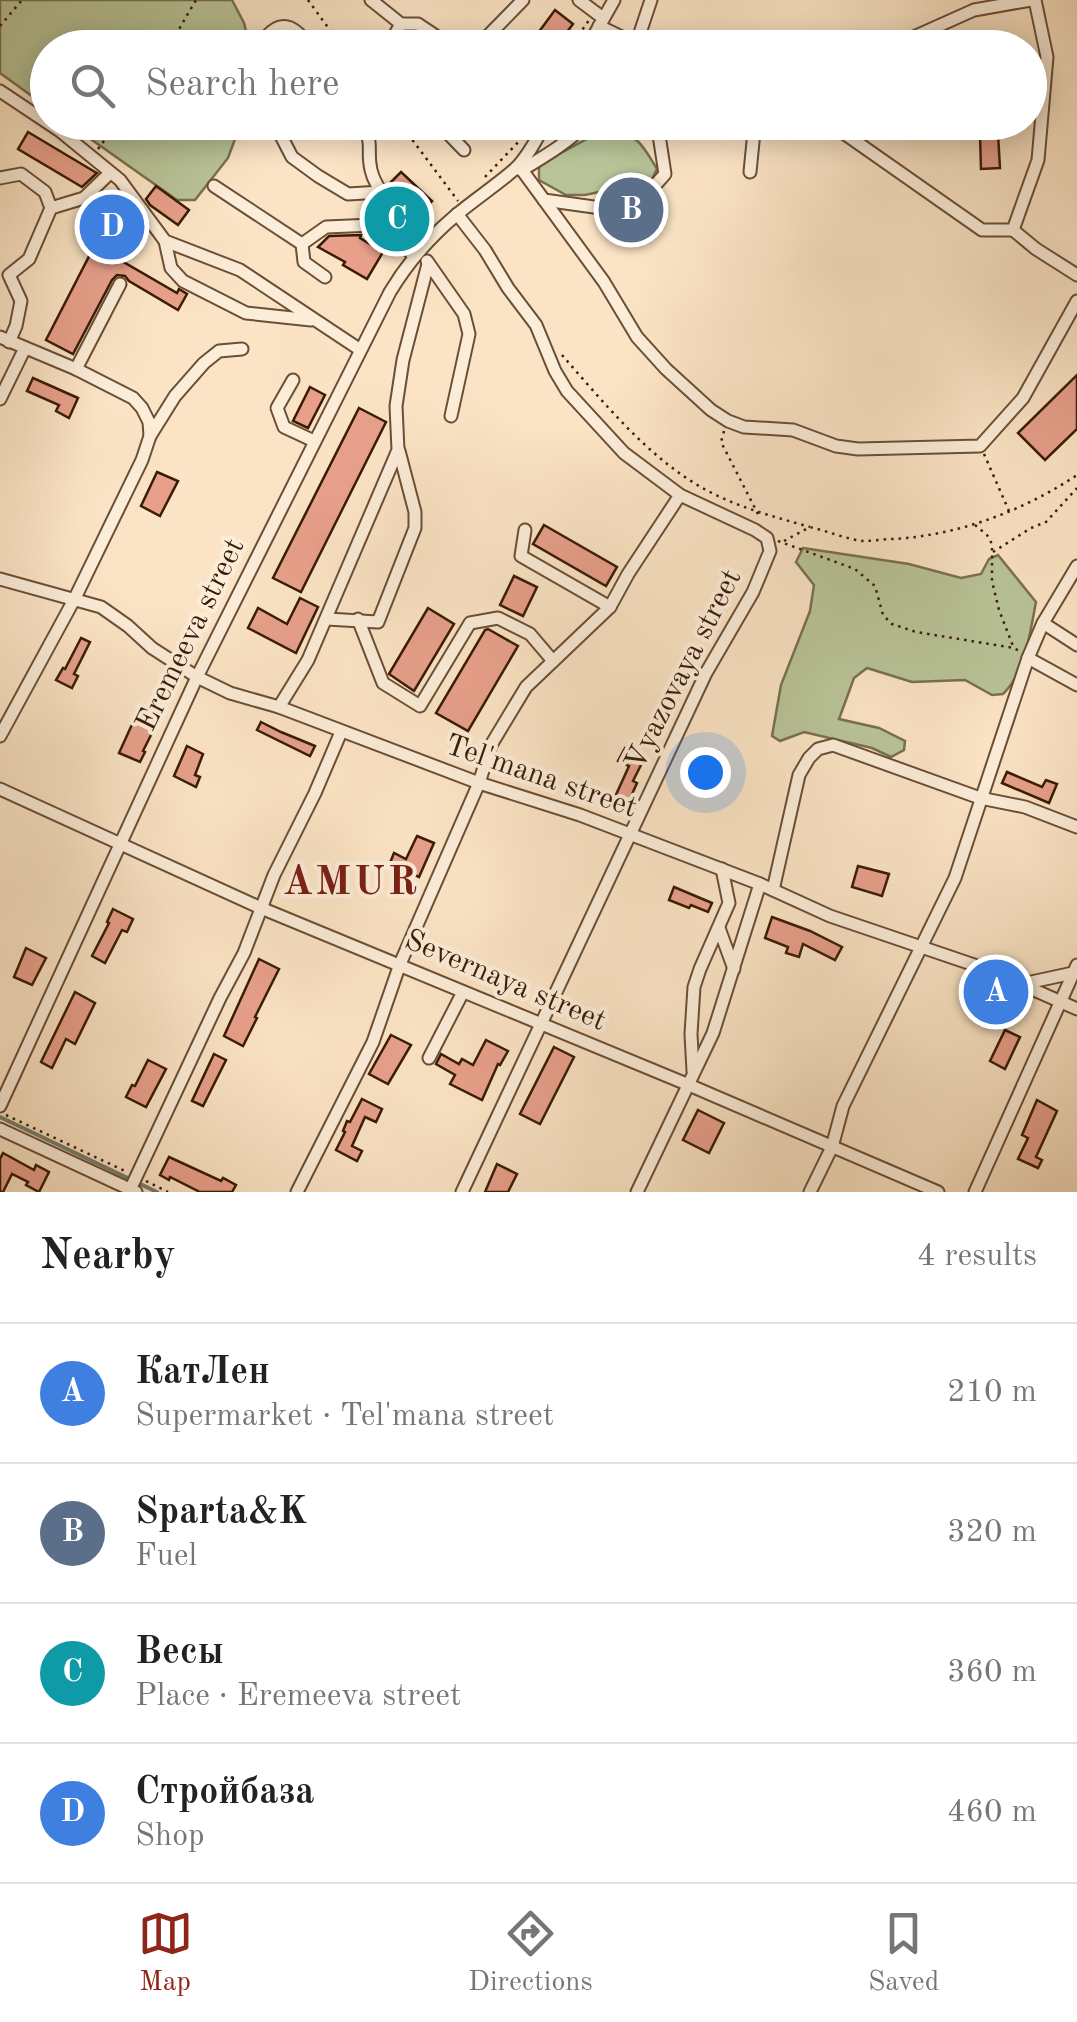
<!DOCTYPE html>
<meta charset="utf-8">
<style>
:root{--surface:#fff;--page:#f6f6f6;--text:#222;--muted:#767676;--line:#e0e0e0;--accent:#8f2418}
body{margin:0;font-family:"Old Standard TT",serif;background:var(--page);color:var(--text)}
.you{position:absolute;left:705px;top:772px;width:35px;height:35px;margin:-25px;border:8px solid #fff;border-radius:50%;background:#1a73e8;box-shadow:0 0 0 15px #1a73e833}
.badge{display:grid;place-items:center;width:65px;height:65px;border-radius:50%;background:var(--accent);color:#fff;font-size:32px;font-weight:700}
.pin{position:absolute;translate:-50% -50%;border:5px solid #fff;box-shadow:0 2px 10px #0006}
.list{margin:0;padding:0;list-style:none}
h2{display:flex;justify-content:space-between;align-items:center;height:130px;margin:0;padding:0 40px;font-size:42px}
h2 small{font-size:32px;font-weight:400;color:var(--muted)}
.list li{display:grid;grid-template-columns:65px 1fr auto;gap:30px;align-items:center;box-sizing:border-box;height:140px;padding:0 40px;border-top:2px solid var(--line)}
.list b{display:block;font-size:38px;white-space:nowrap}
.list p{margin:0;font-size:32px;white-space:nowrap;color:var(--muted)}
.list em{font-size:32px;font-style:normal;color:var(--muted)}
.icon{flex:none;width:55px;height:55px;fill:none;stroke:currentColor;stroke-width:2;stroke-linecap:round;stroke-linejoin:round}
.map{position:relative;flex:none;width:1077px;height:1192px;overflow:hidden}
.search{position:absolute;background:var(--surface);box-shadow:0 5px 25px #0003;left:30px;right:30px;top:30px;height:110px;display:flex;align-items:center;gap:25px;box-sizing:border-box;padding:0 35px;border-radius:55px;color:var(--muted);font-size:38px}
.sheet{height:690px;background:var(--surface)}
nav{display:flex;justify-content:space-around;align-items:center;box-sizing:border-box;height:140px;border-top:2px solid var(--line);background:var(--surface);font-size:28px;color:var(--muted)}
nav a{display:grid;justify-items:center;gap:5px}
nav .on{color:var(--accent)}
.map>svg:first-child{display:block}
.green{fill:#b9c599;stroke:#79704f;stroke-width:2.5}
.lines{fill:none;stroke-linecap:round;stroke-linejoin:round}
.stream{stroke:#767d70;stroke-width:4}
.building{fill:#e8a08b;stroke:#391c05;stroke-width:2.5}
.minor-casing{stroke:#6a4e35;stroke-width:15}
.path{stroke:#391c05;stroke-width:2.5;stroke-dasharray:2.5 5;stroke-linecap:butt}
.minor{stroke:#fcedd9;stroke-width:11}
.labels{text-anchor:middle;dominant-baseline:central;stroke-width:8;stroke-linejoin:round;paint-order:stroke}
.street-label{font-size:30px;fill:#391c05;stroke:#fcedd9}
.district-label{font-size:40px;font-weight:bold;letter-spacing:2.5px;fill:#7a1f14;stroke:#fcedd9}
</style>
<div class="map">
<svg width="1077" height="1192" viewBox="0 0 1077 1192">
<rect width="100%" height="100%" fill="#fbe4c5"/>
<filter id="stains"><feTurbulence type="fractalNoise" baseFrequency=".002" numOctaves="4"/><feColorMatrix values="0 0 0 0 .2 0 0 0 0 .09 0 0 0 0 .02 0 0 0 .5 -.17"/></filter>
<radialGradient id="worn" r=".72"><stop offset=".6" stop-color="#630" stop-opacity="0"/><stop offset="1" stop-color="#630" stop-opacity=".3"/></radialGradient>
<g class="green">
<path d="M0,0h232l12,23 6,24 -202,1 -1,59 -47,-34z"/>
<path d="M68,123h173l-13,35 -33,42h-18z"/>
<path d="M611,130c28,5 32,16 46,39l-6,12 -66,14h-19l-27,-15v-15l57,-31z"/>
<path d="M803,548l106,16 52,14 20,-4 8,-15 9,-4 38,47c-6,30 -10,70 -33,92l-11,1 -27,-15 -53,2 -45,-14 -13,10 -15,41 40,9 26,13 -1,9 -13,7 -19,-9 -68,-16 -24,9 -8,-5 9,-51 29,-74 4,-26 -18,-23z"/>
</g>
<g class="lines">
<path class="stream" d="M0,1117l157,75"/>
</g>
<g class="building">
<path d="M555,10l18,14 -18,24h-28z"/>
<path d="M28,132l67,40 2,1 -15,14 -64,-38z"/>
<path d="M998,134l2,34 -19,1 -1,-34z"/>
<path d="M401,172l31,29 -9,10 -32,-29z"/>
<path d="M156,186l33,24 -11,15 -28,-20 -4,-6z"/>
<path d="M120,196l10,13 -22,44 69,40 2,-4 8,5 -9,16 -49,-29 -4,-5 -8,-1 -5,5 -39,74 -27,-14z"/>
<path d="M361,235l-1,3 23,14 -16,27 -24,-14 2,-3 -27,-15 11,-11z"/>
<path d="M1077,375v54l-32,31 -27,-27z"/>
<path d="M33,378l45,20 -9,20 -13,-7 3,-6 -32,-14z"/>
<path d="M310,387l15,8 -17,33 -15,-7z"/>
<path d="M359,408l27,14 -85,170 -28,-14z"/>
<path d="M157,472l21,9 -18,35 -19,-10z"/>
<path d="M544,525l73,42 -11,19 -73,-42z"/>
<path d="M514,576l23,11 -14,29 -23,-11z"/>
<path d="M300,598l18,9 -22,46 -48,-25 10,-20 29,16z"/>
<path d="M428,608l26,16 -40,67 -25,-17z"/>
<path d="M488,629l30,17 -50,85 -32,-18 49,-83z"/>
<path d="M81,638l9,4 -16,32 4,2 -6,12 -16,-8 7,-12 2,1z"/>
<path d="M134,720l19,11 -10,20 2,1 -5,10 -21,-9z"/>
<path d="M261,722l20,10 34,14 -5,10 -53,-26z"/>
<path d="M187,746l16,8 -8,21 5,2 -4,10 -22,-11z"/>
<path d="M625,748l20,9 -12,24 4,2 -9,20 -13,-6 14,-31 -11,-5z"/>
<path d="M1007,772l35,15 4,-7 11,4 -8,19 -47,-20z"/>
<path d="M417,836l17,7 -15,34 -29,-14 4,-10 12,6z"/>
<path d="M858,866l31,8 -7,22 -30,-9z"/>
<path d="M674,887l38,16 -4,9 -17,-7 -2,3 -20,-8z"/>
<path d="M113,909l20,10 -6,13 -5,-2 -17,33 -13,-7 17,-33 -2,-1z"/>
<path d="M772,917l38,14 32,16 -7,13 -32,-16 -4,13 -13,-4 2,-6 -23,-9z"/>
<path d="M26,948l20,10 -14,27 -18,-8z"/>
<path d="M259,959l20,10 -24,48 2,1 -14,28 -19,-10z"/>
<path d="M75,992l20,11 -20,41 -9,-5 -14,29 -11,-6z"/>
<path d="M1005,1030l15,7 -15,32 -15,-8z"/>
<path d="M391,1035l20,10 -23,39 -19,-10z"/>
<path d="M486,1040l22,11 -8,14 -2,-1 -16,36 -32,-16 5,-9 -19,-11 5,-10 18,10 3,-5 11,6z"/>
<path d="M554,1047l20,10 -34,67 -20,-10z"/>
<path d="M214,1054l12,6 -23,46 -11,-5z"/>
<path d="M148,1060l18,9 -20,38 -20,-10 6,-12 3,1z"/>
<path d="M362,1099l20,10 -6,13 -11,-5 -13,29 10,5 -5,10 -21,-11 9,-18 -2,-1 4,-10 3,1z"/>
<path d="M1037,1100l20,11 -21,46 6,3 -4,8 -20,-9 10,-21 -6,-3z"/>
<path d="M698,1110l26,13 -15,30 -26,-13z"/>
<path d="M3,1153l31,17 2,-5 13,7 -10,20 -13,-7 2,-3 -16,-8 -9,18h-3v-33z"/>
<path d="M169,1157l52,24 2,-3 13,7 -4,7h-32l-30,-15 -1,3 -9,-5z"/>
<path d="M497,1164l20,10 -9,18h-23z"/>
</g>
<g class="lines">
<defs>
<g id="minor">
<path d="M371,0l30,24h17l36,24"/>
<path d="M579,0l24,18"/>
<path d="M599,26l37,18"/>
<path d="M266,48v-11c18,-21 32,-7 45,11"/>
<path d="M387,48l14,-24"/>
<path d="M476,48l47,-48"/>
<path d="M587,48l27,-48"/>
<path d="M635,48l16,-48"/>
<path d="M889,48l85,-38 57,-10"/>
<path d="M0,91l60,40 60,49 45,61 75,29 119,79"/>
<path d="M277,122l1,8 14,27 26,19 30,18 33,-2"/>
<path d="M361,122c14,23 5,27 10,48 6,28 40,50 60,68"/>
<path d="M437,122l27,28"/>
<path d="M828,122l154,108h31l25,-70 9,-103 -12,-57"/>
<path d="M516,168l6,2c23,-14 47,-28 66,-48"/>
<path d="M522,170l22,30 57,8 42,-9 22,-25 -8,-52"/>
<path d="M750,172l5,-50"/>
<path d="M0,178l21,-4 24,18 6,16"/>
<path d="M214,186l88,58 24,-17 47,-2 25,15 16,16"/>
<path d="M544,200l60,82 33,55 29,32 45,41 17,11 16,6 49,3 43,16 22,3 122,-3 43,-48 54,-97"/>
<path d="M457,214l28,36 23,38 28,37 19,46 12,20 57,62 56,42 75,35 12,8 3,13 -17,41 -47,81 -244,519"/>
<path d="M1013,230l23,19 41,26"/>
<path d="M165,241l6,27 12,13 63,32 65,7"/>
<path d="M302,244l2,18 21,15"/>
<path d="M427,261l37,53 5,20 -18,82"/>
<path d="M0,337l76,32 57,29 9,10 7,14 1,14"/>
<path d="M9,342l7,-16 5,-25 -12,-26 20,-16 22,-51 33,-10 26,-25"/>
<path d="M76,369l44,-85"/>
<path d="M293,380l-16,28 7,19 30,14"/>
<path d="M0,399l25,-51"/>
<path d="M525,530l-4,26 89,51"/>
<path d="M0,579l101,28 27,19 24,22 45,29 33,16 49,14 200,76 101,32 180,69 70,32 159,54 88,39"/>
<path d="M327,619l51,3 37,-94v-16l-16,-61"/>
<path d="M358,619l25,64 37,23 50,-83 28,-5 32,16 23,27"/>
<path d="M1043,623l34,22"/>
<path d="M1028,658l49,27"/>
<path d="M279,707l29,-47 90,-210 -2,-44 7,-46 25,-96"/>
<path d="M0,736l75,-138 67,-138 8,-24 25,-40 29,-33 15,-12 23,-2"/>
<path d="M0,789l261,119 428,177 249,107"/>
<path d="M773,890l26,-115 10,-17 9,-9 15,-4 147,53 45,9 52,20"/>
<path d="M719,928l15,41"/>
<path d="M1022,984l51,-11"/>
<path d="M429,1058l34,-66"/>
<path d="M693,1071l-2,-37 3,-47 6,-18 29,-66 -7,-34"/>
<path d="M0,1106l197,-429 193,-385c18,-30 39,-54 65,-76 20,-17 42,-31 61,-48 13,-13 21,-30 30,-46"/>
<path d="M0,1129l136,63"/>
<path d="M129,1192l91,-194 24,-45 30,-78 41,-82 26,-61"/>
<path d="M297,1192l76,-150 27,-78 79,-181 12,-38 35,-58 84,-80 18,-33 52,-79"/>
<path d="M637,1192l76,-159 47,-149"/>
<path d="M810,1192l22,-45 11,-41 112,-228 73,-220 15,-35 34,-57"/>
<path d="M975,1192l102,-227"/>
</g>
</defs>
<use href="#minor" class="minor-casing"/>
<g class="path">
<path d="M308,0l35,48"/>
<path d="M0,26l22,-26"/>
<path d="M168,48l28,-48"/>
<path d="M570,48l19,-28"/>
<path d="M399,122l59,79"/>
<path d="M98,149l20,-27"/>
<path d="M485,177l39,-41"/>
<path d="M562,355c42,48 89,106 146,136 32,17 67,26 102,36"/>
<path d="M724,431l-3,11 39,76"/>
<path d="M984,454l25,57"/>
<path d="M975,525l12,10 5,9v37l7,29 14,36"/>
<path d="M778,541l77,28 20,17 8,29 9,9 24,8 98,16 5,3"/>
<path d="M784,541l26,-14c17,4 36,12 53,14 10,0 21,-2 31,-2 65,-4 129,-28 183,-64"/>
<path d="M993,552l38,-24 15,-6 31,-34"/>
<path d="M6,1115l119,56"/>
<path d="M146,1181l22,11"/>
</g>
<use href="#minor" class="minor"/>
</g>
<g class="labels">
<g class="street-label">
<text transform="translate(191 635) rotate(-64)">Eremeeva street</text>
<text transform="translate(684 670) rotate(-63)">Vyazovaya street</text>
<text transform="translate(541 777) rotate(19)">Tel'mana street</text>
<text transform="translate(505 981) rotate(23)">Severnaya street</text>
</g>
<g class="district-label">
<text x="351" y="884">AMUR</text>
</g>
</g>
<rect width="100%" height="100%" filter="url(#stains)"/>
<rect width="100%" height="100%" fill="url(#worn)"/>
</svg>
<div class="you"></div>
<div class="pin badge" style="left:996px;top:992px;background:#3f7fe0">A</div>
<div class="pin badge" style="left:631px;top:210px;background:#5c6f8a">B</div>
<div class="pin badge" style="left:397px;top:219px;background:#0f9aa8">C</div>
<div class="pin badge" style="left:112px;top:227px;background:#3f7fe0">D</div>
<div class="search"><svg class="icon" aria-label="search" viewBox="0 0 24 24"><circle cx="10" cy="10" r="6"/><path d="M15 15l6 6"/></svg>Search here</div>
</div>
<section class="sheet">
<h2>Nearby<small>4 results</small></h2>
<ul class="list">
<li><span class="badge" style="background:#3f7fe0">A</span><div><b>КатЛен</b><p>Supermarket · Tel'mana street</p></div><em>210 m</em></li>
<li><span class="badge" style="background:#5c6f8a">B</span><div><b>Sparta&amp;K</b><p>Fuel</p></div><em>320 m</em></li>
<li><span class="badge" style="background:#0f9aa8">C</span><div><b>Весы</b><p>Place · Eremeeva street</p></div><em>360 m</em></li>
<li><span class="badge" style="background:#3f7fe0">D</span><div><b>Стройбаза</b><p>Shop</p></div><em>460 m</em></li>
</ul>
</section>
<nav>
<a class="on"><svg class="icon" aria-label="map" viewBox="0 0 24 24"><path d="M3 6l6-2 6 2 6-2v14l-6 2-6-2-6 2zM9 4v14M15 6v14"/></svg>Map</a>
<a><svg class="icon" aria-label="directions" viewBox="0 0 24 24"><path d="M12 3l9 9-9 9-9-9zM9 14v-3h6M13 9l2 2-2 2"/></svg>Directions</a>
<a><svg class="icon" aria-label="saved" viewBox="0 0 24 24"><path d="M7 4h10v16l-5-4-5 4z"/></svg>Saved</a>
</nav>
